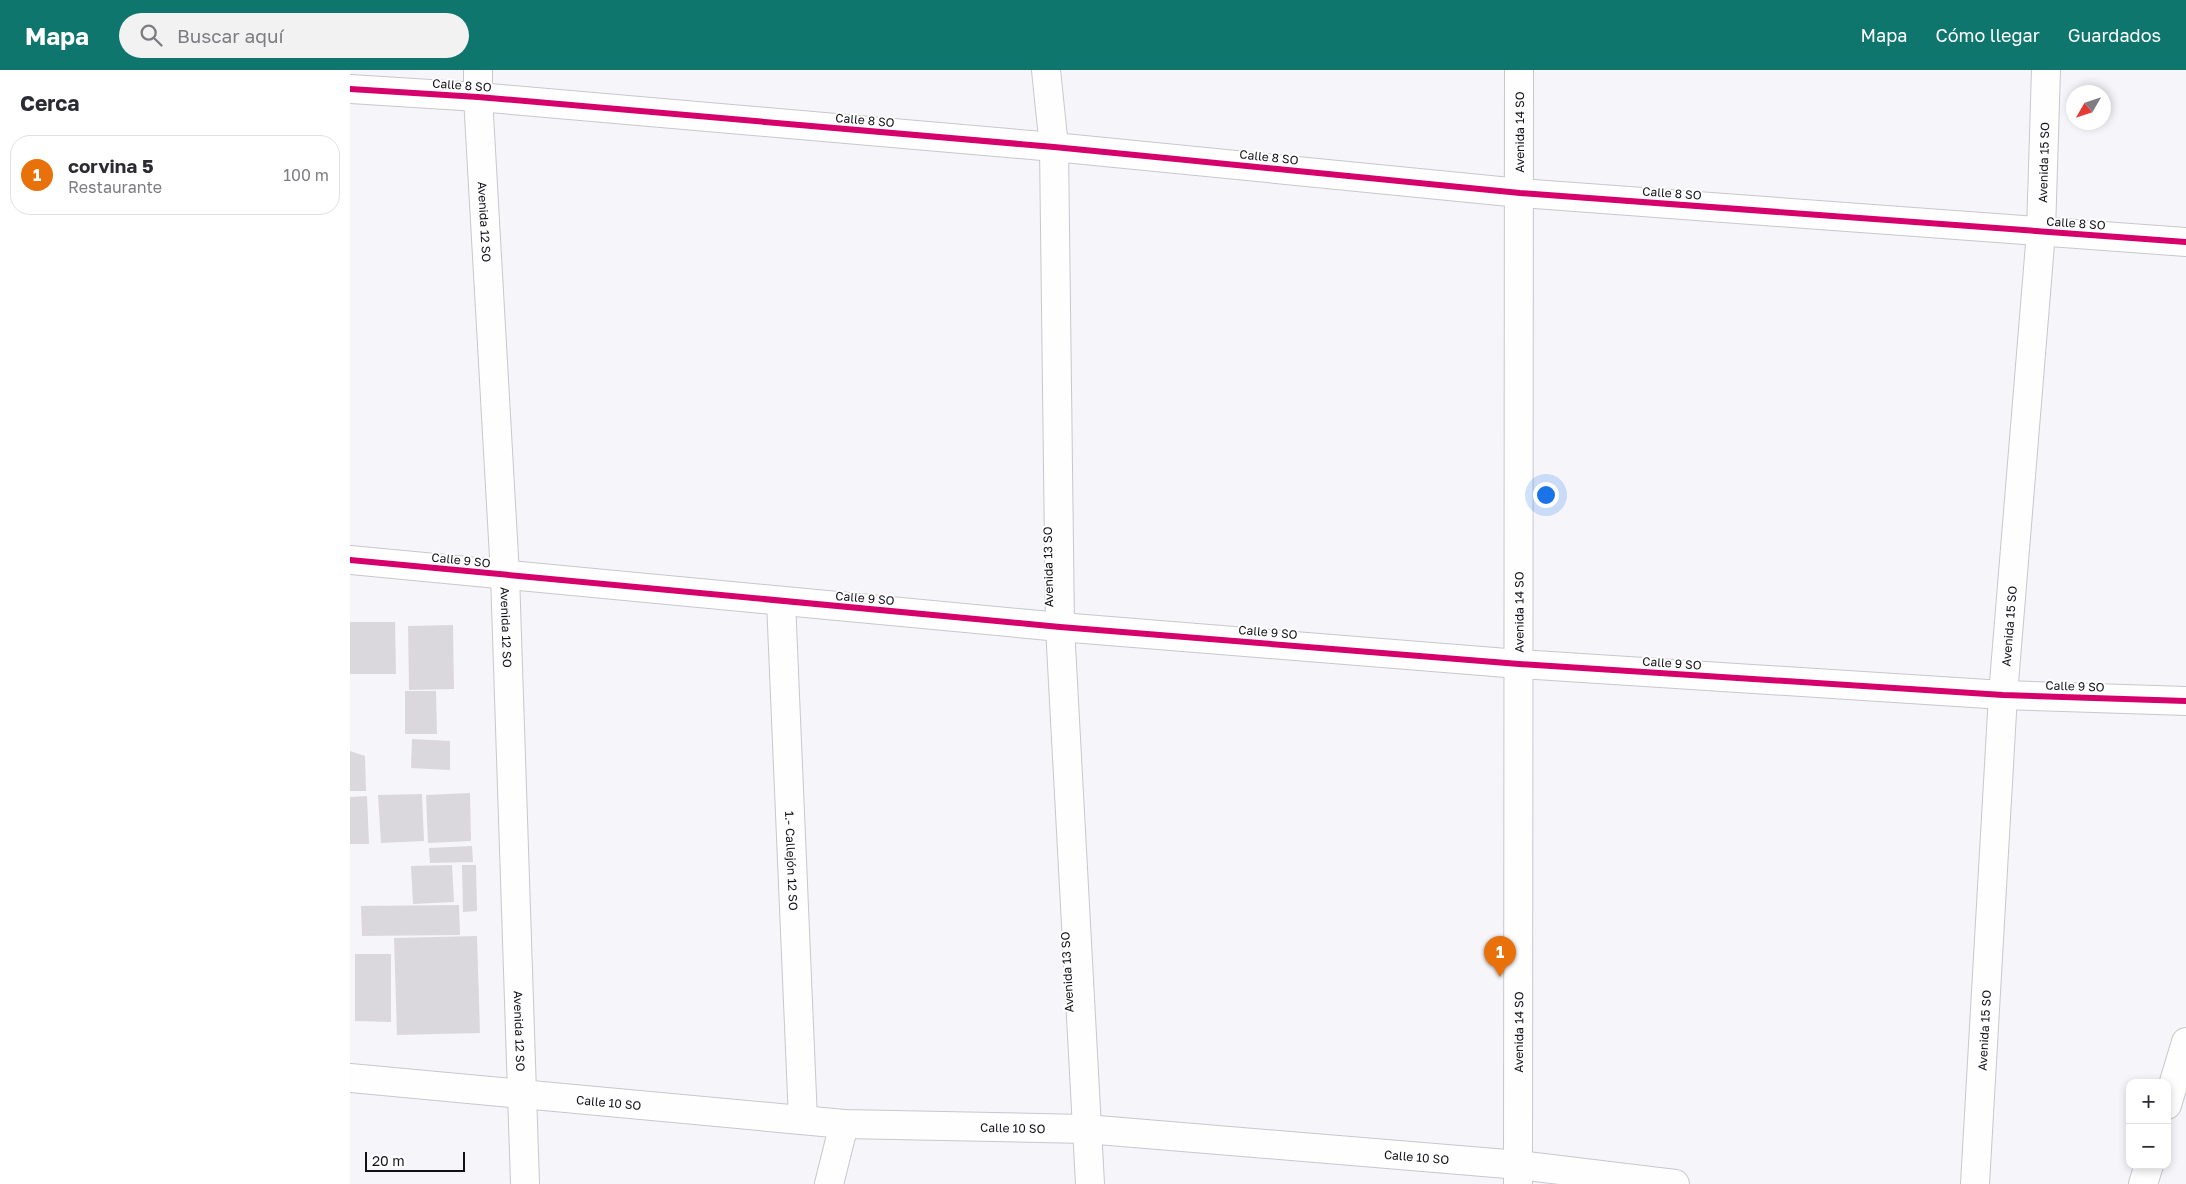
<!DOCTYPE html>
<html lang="es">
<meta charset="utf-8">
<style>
:root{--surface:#fff;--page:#f2f2f3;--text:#2b2b33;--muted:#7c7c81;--line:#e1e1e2;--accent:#0f766e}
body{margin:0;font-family:"Golos Text",sans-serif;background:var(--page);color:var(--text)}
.controls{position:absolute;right:15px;bottom:15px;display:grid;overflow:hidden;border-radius:10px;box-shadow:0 2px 8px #0003}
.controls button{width:45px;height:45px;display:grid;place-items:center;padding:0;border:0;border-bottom:1px solid var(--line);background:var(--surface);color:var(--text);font:25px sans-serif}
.compass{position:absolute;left:1716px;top:15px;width:45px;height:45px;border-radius:50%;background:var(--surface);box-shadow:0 2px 8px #0003;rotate:231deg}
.scale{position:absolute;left:15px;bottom:12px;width:100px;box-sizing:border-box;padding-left:5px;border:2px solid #131118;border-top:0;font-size:14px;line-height:18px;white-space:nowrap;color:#131118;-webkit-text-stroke:4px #fff;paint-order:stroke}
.you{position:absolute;left:1195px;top:424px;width:18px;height:18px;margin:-12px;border:4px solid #fff;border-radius:50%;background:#1a73e8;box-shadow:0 0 0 8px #1a73e833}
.badge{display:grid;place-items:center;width:32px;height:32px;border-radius:50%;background:var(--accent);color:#fff;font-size:16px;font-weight:700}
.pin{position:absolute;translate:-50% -41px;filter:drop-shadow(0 1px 2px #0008)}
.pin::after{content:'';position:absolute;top:26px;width:18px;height:15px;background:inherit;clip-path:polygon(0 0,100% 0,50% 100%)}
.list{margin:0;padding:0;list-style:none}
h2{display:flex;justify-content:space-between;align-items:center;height:65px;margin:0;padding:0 20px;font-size:21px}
h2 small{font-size:16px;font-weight:400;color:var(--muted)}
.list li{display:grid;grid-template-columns:32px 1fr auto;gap:15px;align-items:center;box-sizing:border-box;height:80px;margin:0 10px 10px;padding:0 10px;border:1px solid var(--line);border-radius:20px}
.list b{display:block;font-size:19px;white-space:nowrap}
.list p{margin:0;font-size:16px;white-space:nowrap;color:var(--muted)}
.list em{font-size:16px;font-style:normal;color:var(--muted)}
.icon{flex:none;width:28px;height:28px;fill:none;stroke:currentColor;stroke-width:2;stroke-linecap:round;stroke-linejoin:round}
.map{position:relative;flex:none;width:1836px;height:1114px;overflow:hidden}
header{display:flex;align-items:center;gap:30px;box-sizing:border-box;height:70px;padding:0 25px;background:var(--accent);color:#fff}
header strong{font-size:24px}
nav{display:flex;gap:28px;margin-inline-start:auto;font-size:18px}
.search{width:350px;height:45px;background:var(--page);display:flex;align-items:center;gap:12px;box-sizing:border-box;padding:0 18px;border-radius:28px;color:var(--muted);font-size:19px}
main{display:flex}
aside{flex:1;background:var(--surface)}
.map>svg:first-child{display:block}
.building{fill:#dbd8dd}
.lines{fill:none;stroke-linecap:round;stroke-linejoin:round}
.street-casing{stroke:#c8c7cd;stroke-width:30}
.secondary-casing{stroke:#c8c7cd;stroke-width:30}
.street{stroke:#fefefe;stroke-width:28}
.secondary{stroke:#fefefe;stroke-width:28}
.cycleway-casing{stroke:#fff;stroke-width:9}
.cycleway{stroke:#d6006c;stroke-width:6}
.labels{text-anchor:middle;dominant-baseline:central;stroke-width:4;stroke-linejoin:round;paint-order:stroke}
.street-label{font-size:12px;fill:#131118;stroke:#fff}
</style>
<header>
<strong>Mapa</strong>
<div class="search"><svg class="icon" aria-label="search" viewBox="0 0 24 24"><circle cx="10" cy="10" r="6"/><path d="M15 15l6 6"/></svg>Buscar aquí</div>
<nav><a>Mapa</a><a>Cómo llegar</a><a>Guardados</a></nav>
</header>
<main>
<aside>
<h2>Cerca<small></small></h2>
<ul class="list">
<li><span class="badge" style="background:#e8710a">1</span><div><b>corvina 5</b><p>Restaurante</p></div><em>100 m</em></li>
</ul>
</aside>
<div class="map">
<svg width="1836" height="1114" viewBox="0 0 1836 1114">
<rect width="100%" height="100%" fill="#f5f5fa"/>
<g class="building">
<path d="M0,552h45l1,52h-46z"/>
<path d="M103,555l1,64 -45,1 -1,-64z"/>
<path d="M55,621h31l1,43h-32z"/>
<path d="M62,669l38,2v29l-39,-2z"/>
<path d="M0,681l15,5 1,35h-16z"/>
<path d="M120,723l1,48 -43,2 -2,-48z"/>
<path d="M72,724l2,47 -43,2 -3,-48z"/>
<path d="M17,726l2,48h-19v-47z"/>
<path d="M122,776l1,16 -43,1 -1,-15z"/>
<path d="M102,795l2,37 -41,2 -2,-38z"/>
<path d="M112,795h14l1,46 -14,1z"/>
<path d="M109,835l1,30 -98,1 -1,-30z"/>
<path d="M127,866l3,97 -83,2 -3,-97z"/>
<path d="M5,884h36v68l-36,-1z"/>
</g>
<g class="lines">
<defs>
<g id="street">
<path id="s1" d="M128,0v27l27,478 20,609"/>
<path d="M696,0l8,77 6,480 30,557"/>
<path d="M0,19l128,8 576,50 466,46 666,49"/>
<path d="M0,490l710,67 459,37 484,31 183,6"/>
<path id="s2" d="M431,531l22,519"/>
<path id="s3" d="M0,1008l494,46 242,5 433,36 156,19"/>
<path id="s4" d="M1168,1113l1,-1113"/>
<path d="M479,1114l15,-60"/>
<path id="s5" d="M1625,1114l28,-489 38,-463 5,-162"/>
</g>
<g id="secondary">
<path d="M1817,1035l19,-63"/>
<path d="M1793,1114l6,-19"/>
</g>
</defs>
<use href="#street" class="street-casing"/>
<use href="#secondary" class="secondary-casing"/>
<use href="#street" class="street"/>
<use href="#secondary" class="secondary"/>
<defs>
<g id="cycleway">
<path d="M0,19l128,8 576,50 466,46 666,49"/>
<path d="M0,490l710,67 459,37 484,31 183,6"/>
</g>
</defs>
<use href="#cycleway" class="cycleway-casing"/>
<use href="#cycleway" class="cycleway"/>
</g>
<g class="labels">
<g class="street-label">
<text transform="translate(112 15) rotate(4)">Calle 8 SO</text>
<text transform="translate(515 50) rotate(5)">Calle 8 SO</text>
<text stroke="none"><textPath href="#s4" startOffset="1051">Avenida 14 SO</textPath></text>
<text transform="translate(919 87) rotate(6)">Calle 8 SO</text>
<text stroke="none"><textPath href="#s5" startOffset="1024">Avenida 15 SO</textPath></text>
<text transform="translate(1322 123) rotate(4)">Calle 8 SO</text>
<text stroke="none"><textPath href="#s1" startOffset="152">Avenida 12 SO</textPath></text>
<text transform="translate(1726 153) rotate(4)">Calle 8 SO</text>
<text transform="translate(111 490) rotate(6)">Calle 9 SO</text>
<text transform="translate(698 497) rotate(-91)">Avenida 13 SO</text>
<text transform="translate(515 528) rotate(5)">Calle 9 SO</text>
<text stroke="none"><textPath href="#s4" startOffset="571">Avenida 14 SO</textPath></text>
<text stroke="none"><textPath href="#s1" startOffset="558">Avenida 12 SO</textPath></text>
<text stroke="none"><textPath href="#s5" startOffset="559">Avenida 15 SO</textPath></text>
<text transform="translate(918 562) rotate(5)">Calle 9 SO</text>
<text transform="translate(1322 593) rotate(4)">Calle 9 SO</text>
<text transform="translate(1725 616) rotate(2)">Calle 9 SO</text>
<text stroke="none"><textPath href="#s2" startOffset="260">1.- Callejón 12 SO</textPath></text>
<text transform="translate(717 902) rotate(-93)">Avenida 13 SO</text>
<text stroke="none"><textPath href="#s5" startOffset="154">Avenida 15 SO</textPath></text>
<text stroke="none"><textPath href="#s1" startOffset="962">Avenida 12 SO</textPath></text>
<text stroke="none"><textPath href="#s4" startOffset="151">Avenida 14 SO</textPath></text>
<text stroke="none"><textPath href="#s3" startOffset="260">Calle 10 SO</textPath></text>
<text stroke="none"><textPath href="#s3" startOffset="665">Calle 10 SO</textPath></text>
<text stroke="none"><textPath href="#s3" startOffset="1070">Calle 10 SO</textPath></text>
</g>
</g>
</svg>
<div class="controls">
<button>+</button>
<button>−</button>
</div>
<svg class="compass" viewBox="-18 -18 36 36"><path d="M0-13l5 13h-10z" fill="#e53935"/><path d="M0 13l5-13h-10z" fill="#7c7c81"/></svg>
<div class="scale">20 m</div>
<div class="you"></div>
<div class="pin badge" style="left:1150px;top:907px;background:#e8710a">1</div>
</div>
</main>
